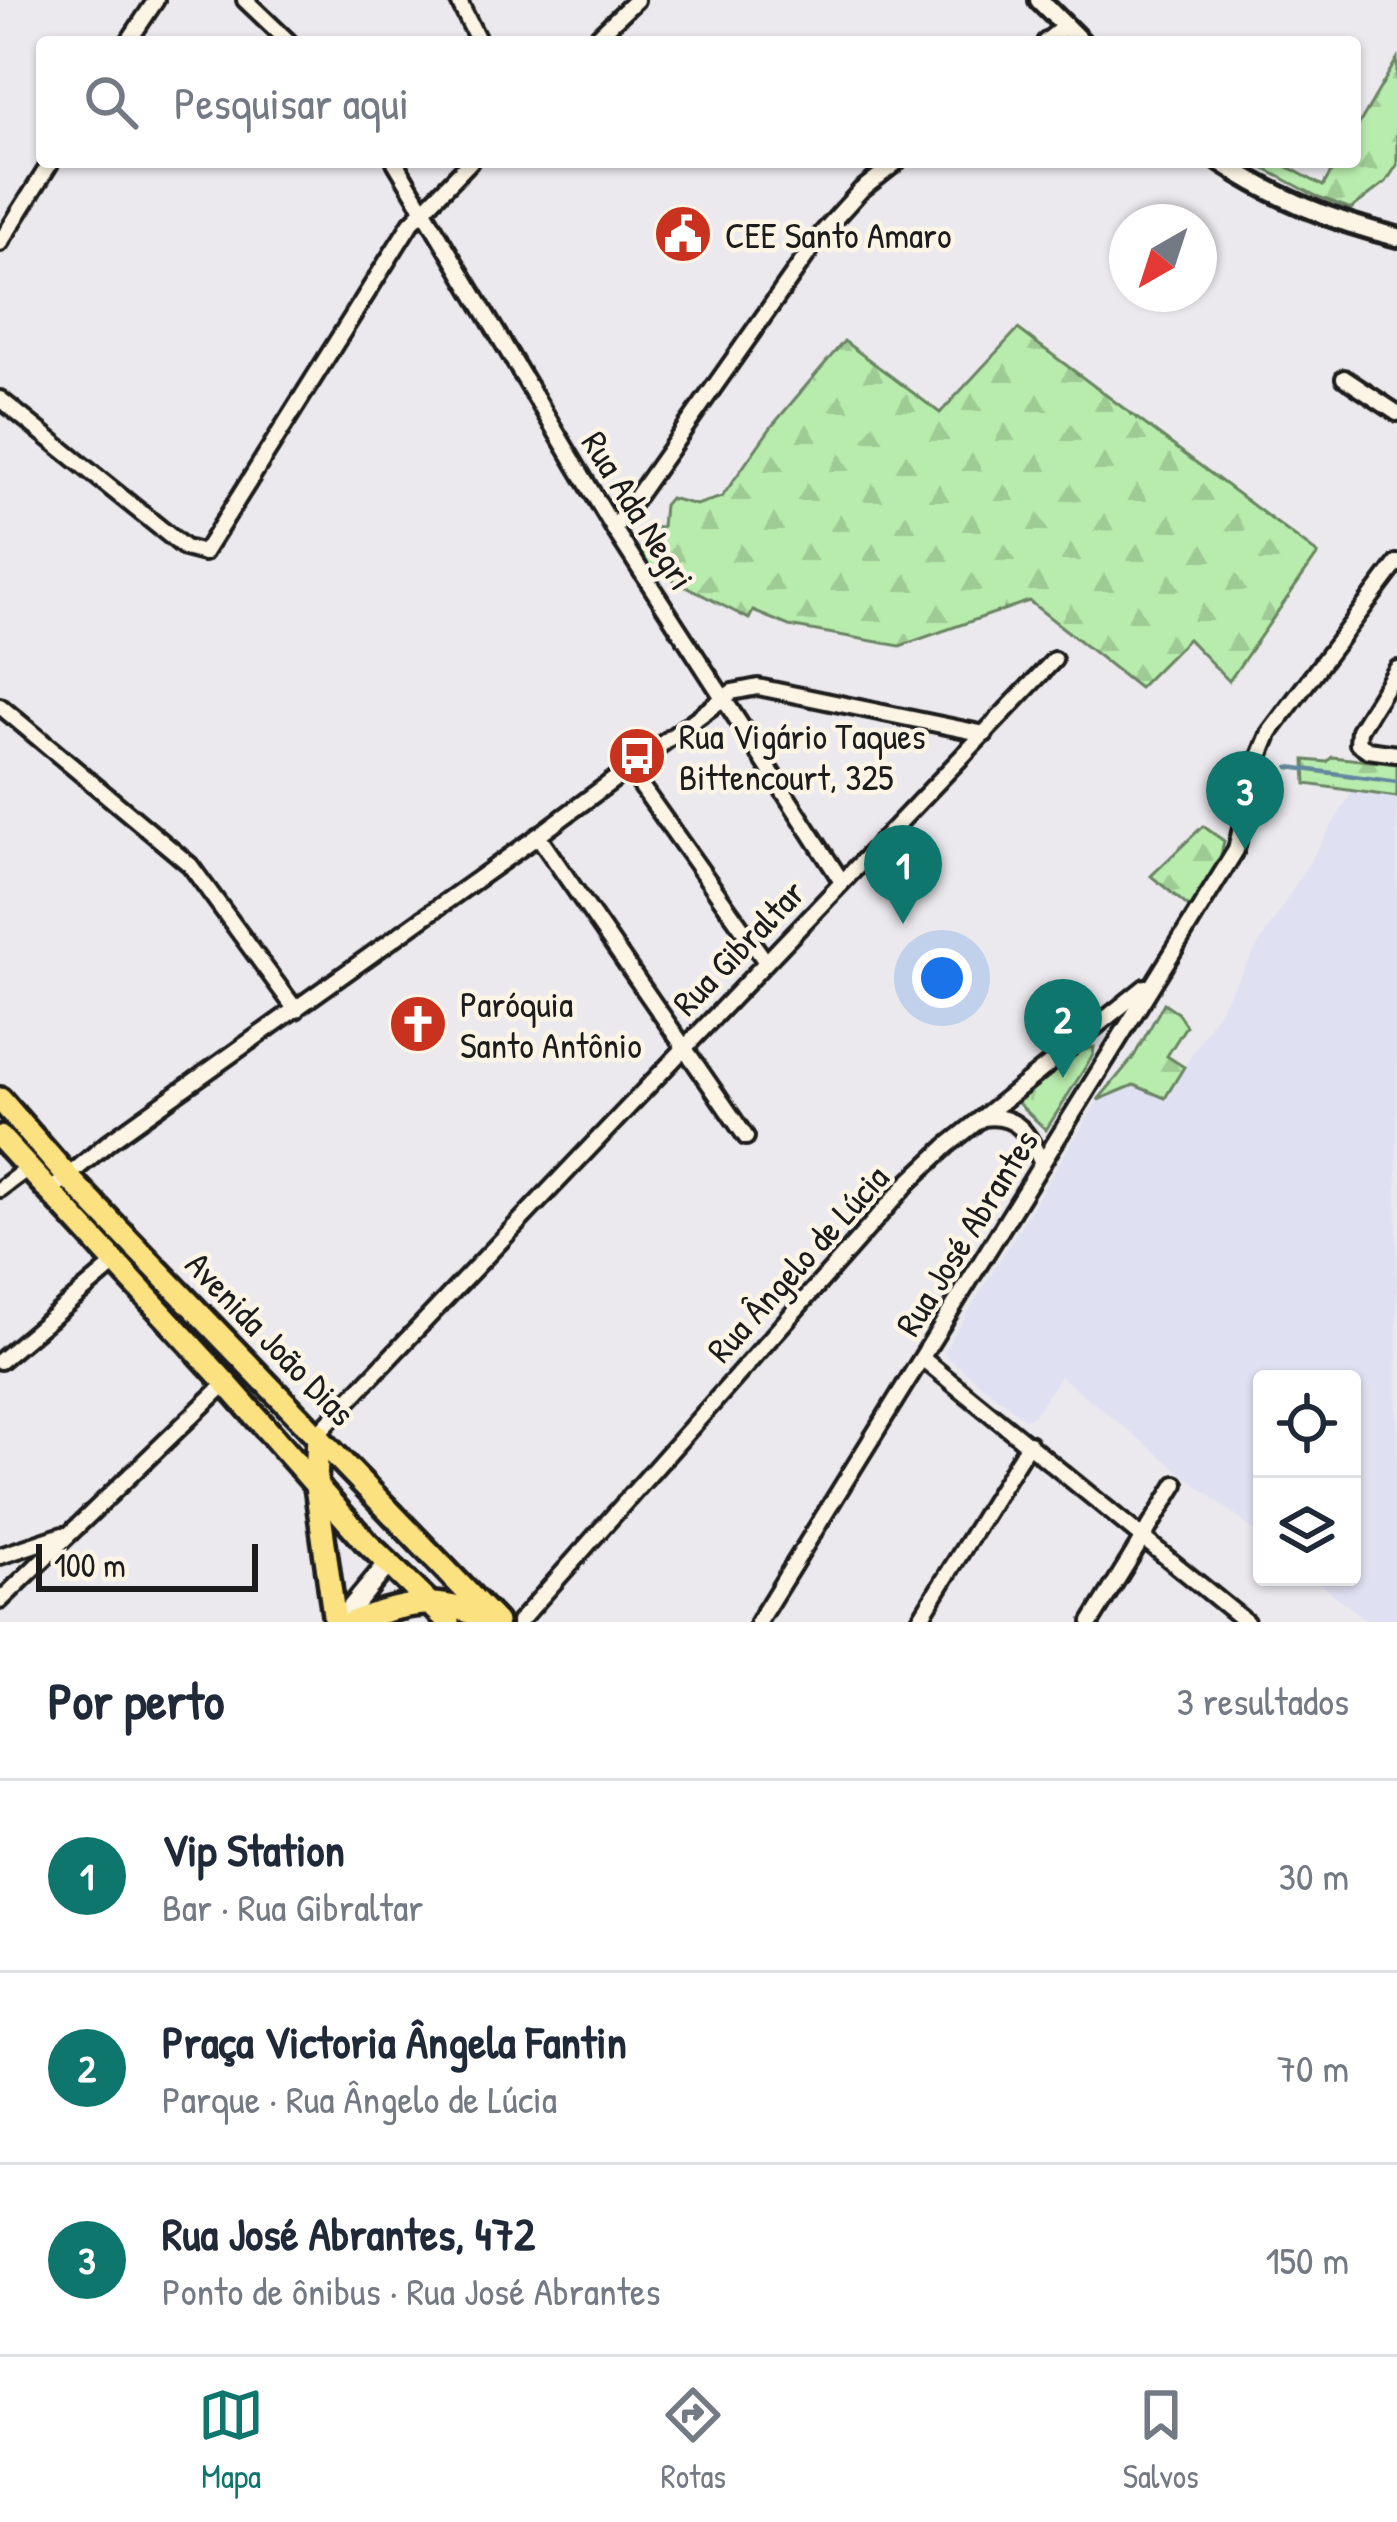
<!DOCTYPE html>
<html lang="pt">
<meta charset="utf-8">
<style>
:root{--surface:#fff;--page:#f6f6f7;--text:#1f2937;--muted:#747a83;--line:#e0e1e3;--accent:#0f766e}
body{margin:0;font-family:"Patrick Hand",sans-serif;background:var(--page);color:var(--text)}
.controls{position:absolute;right:36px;bottom:36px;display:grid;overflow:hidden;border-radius:12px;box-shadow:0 3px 9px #0004}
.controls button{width:108px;height:108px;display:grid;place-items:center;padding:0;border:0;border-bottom:3px solid var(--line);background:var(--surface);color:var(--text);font:60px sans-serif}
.compass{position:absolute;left:1109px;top:204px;width:108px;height:108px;border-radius:50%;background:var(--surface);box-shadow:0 3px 9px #0004;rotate:219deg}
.scale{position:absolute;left:36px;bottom:30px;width:222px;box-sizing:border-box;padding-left:12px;border:6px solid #1c1c1c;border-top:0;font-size:33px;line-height:42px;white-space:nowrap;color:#1c1c1c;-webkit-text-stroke:9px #fcf5e5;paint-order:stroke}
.you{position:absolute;left:942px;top:978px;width:42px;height:42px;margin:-30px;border:9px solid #fff;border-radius:50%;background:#1a73e8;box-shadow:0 0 0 18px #1a73e833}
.badge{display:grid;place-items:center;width:78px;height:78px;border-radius:50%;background:var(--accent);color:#fff;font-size:39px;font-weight:700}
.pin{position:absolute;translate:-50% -99px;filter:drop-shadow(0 3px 6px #0008)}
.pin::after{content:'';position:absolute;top:63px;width:42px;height:36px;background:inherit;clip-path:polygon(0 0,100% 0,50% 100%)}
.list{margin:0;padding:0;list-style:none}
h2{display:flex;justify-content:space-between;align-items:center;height:156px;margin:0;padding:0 48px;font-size:51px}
h2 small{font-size:39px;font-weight:400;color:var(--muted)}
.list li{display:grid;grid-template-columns:78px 1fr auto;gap:36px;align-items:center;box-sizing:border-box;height:192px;padding:0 48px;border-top:3px solid var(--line)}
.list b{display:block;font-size:45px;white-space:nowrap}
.list p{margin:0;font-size:39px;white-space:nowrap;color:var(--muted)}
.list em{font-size:39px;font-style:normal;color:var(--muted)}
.icon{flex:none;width:66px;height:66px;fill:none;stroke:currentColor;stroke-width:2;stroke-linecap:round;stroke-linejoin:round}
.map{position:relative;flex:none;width:1397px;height:1622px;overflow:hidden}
.search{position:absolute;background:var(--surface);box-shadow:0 3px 9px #0004;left:36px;right:36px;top:36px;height:132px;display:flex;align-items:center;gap:30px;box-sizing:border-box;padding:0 42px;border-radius:12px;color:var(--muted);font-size:45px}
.sheet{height:732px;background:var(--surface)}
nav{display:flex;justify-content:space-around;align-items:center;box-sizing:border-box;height:168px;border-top:3px solid var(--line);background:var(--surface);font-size:33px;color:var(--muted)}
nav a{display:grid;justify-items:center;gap:6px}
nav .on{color:var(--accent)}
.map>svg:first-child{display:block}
.built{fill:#dfe1f2}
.forest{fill:url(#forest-firs);stroke:#6a8464;stroke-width:3}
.park{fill:url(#park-tufts);stroke:#6a8464;stroke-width:3}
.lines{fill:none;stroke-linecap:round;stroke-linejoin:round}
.stream{stroke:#64879e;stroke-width:4.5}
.minor-casing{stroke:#1c1c1c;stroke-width:22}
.tertiary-casing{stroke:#1c1c1c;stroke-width:26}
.secondary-casing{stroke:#1c1c1c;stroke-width:27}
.primary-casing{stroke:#1c1c1c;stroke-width:30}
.minor{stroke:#fcf5e5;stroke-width:14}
.tertiary{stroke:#fcf5e5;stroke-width:16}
.secondary{stroke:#fcf5e5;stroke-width:18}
.primary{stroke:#fbe180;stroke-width:21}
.labels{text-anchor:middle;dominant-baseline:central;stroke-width:9;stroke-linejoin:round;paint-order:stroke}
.poi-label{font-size:36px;fill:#1c1c1c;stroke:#fcf5e5;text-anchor:start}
.street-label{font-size:36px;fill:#1c1c1c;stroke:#fcf5e5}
</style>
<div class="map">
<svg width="1397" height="1622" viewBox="0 0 1397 1622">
<defs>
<pattern id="forest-firs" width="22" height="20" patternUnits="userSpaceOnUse" patternTransform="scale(3)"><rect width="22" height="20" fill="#b8ecad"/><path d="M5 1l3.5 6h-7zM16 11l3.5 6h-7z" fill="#9eca94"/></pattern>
<pattern id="park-tufts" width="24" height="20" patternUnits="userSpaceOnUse" patternTransform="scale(3)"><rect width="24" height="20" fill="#b8ecad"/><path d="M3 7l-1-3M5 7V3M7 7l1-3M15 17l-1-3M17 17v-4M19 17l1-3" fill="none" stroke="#9eca94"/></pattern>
</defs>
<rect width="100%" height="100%" fill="#ebe9ed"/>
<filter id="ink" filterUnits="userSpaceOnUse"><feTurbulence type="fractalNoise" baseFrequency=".00833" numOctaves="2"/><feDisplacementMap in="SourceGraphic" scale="24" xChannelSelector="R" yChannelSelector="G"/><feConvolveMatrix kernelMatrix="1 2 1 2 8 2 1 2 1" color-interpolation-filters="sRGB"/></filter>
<g filter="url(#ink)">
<path class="built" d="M1354,789l43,8v825h-29l-56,-45h40v-198h-90v158l-202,-161 -26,39 -9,4 -77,-61 -4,-7 154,-251 36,-15 31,13z"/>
<g class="forest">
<path d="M1397,59v106l-11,17 -35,27 -35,-13 -64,-34h27l44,24 14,-24h18v-31z"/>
<path d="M1018,329l300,225 -89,127 -41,-42 -49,49 -110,-87 -129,45 -111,-20 -36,-15 -4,8 -87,-45 -4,-7 -6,4 -12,-18 8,-24 14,-2 2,-22 6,-7 26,7 26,-8 50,-71 72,-85 96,72z"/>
<path d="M1332,757l65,7v33l-91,-13 -1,-24 22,2z"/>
<path d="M1203,826l21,15 -4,19 -30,48 -39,-32z"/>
<path d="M1164,1003l13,9 9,14 -19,30 17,11 -19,31 -31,-13 -36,15 35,-42z"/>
</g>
<path class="park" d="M1094,1047l-1,8 -47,75 -29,-28 64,-51z"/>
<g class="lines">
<path class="stream" d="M1289,767l108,15"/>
<defs>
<g id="minor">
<path d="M245,0l44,42"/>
<path d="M458,0l21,42"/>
<path d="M128,42l28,-42"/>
<path d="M592,42l44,-42"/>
<path d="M1045,42l20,-16"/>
<path d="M395,162l219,367 228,353"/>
<path d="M0,243l51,-81"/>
<path d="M1344,378l53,35"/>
<path d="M0,399l185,149 19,5 207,-330 59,-61"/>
<path d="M614,529l209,-297 37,-41 37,-29"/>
<path d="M1397,669l-38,61 -1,13 10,7 29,4"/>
<path d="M0,706l190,159 106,145"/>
<path d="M629,769l137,193"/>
<path d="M538,836l208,301"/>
<path d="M983,1118c34,-5 46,16 59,46"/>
<path d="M0,1189l28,-21"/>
<path d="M49,1192l61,-51 428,-305 194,-144 26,-5 227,47"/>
<path d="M923,1359l323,263"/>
<path d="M0,1361l116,-98"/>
<path d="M318,1433l736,-773"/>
<path d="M0,1556l63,-21"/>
<path d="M0,1601l226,-218"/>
<path d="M519,1622l390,-440 38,-36 198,-159"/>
<path d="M758,1622l478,-772 18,-79 16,-39 127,-169"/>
<path d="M918,1622l111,-179"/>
<path d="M1091,1622l85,-138"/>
</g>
<g id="tertiary">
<path d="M1039,0l42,42"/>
<path d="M1221,162c56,37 112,59 176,75"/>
</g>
<path id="secondary" d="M340,1622l47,-57"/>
<g id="primary">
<path d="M0,1099l67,77 429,446"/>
<path d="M0,1137l226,246 139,158 84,81"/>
<path d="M318,1433l-2,53 19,136"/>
<path d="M352,1622c47,-17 90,-30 136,0"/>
</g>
</defs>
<use href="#minor" class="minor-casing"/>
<use href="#tertiary" class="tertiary-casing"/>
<use href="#secondary" class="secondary-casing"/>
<use href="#primary" class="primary-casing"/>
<use href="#minor" class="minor"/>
<use href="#tertiary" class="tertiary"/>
<use href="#secondary" class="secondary"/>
<use href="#primary" class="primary"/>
</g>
</g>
<defs>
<symbol id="civic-disc" viewBox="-11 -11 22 22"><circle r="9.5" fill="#c8321e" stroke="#fcf5e5"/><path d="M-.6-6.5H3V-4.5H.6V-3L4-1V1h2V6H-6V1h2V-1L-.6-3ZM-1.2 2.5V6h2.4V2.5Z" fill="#fff"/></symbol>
<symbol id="bus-disc" viewBox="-11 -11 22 22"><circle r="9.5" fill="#c8321e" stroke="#fcf5e5"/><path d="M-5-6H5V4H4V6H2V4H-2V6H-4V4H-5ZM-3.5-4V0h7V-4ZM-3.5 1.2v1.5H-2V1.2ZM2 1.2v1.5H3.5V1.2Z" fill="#fff"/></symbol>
<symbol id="church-disc" viewBox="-11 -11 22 22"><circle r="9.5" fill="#c8321e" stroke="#fcf5e5"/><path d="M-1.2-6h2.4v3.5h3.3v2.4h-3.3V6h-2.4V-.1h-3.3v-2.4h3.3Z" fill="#fff"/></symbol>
</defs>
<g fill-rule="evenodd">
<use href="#civic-disc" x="650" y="201" width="66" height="66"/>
<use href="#bus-disc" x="604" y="723" width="66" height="66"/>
<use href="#church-disc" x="385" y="991" width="66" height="66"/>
</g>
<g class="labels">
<g class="poi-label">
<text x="725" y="234">CEE Santo Amaro</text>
<text x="679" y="735">Rua Vigário Taques<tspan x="679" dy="41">Bittencourt, 325</tspan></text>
<text x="460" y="1003">Paróquia<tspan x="460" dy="41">Santo Antônio</tspan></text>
</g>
<g class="street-label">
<text transform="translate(639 510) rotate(58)">Rua Ada Negri</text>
<text transform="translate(738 947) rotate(-46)">Rua Gibraltar</text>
<text transform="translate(966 1232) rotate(-58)">Rua José Abrantes</text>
<text transform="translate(797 1263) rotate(-48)">Rua Ângelo de Lúcia</text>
<text transform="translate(271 1338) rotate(46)">Avenida João Dias</text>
</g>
</g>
</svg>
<div class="controls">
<button><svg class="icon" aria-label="locate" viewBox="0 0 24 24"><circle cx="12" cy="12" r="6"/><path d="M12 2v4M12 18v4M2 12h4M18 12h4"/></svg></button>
<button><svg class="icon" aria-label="layers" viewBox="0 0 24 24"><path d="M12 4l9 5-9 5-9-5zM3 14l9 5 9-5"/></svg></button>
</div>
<svg class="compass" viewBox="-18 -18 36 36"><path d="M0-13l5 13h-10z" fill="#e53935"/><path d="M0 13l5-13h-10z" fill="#747a83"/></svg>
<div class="scale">100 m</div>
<div class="you"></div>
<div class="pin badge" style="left:903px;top:924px">1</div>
<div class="pin badge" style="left:1063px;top:1078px">2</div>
<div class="pin badge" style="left:1245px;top:850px">3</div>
<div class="search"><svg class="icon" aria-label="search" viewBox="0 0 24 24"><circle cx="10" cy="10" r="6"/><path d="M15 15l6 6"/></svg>Pesquisar aqui</div>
</div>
<section class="sheet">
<h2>Por perto<small>3 resultados</small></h2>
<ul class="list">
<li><span class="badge">1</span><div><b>Vip Station</b><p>Bar · Rua Gibraltar</p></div><em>30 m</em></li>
<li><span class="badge">2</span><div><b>Praça Victoria Ângela Fantin</b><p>Parque · Rua Ângelo de Lúcia</p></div><em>70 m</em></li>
<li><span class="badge">3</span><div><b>Rua José Abrantes, 472</b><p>Ponto de ônibus · Rua José Abrantes</p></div><em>150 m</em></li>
</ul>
</section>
<nav>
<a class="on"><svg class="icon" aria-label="map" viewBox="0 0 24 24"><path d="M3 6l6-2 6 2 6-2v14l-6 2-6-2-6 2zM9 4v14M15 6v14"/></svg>Mapa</a>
<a><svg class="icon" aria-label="directions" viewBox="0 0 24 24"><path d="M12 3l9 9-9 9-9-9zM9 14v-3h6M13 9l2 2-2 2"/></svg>Rotas</a>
<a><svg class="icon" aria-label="saved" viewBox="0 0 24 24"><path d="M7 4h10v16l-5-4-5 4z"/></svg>Salvos</a>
</nav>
